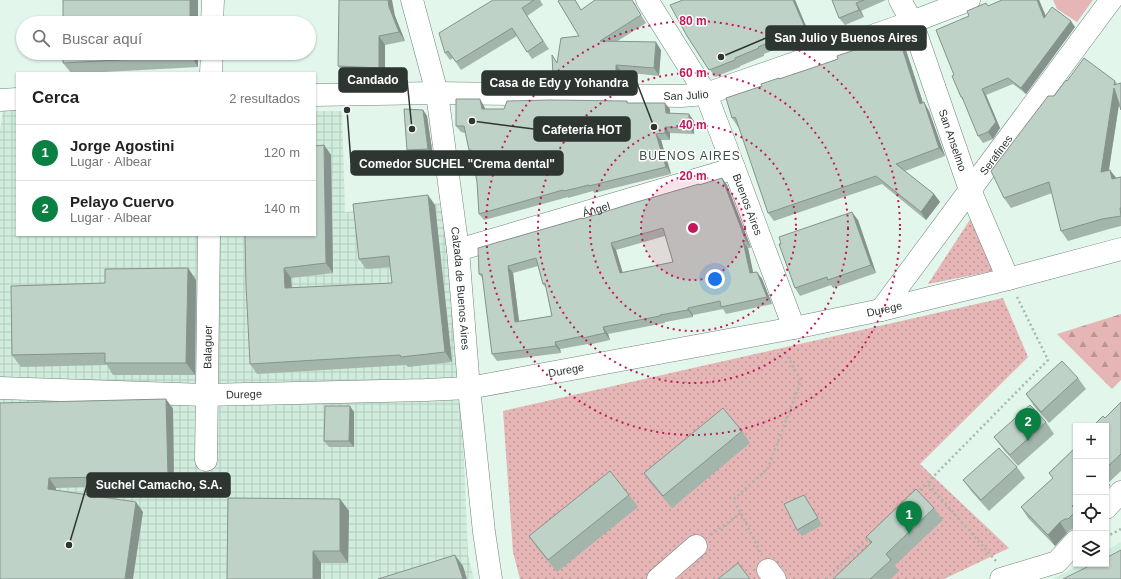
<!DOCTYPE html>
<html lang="es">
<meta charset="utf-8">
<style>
:root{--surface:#fff;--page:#f2f2f2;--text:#222;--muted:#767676;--line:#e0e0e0;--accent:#0b8043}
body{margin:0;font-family:Arial,sans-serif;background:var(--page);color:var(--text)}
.controls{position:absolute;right:12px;bottom:12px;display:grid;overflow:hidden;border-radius:0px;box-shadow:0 1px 3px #0004}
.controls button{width:36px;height:36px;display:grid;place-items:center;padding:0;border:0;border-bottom:1px solid var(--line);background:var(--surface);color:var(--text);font:20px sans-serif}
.you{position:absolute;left:715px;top:279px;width:14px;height:14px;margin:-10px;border:3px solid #fff;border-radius:50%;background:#1a73e8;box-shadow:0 0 0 6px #1a73e833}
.badge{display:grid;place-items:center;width:26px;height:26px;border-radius:50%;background:var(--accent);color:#fff;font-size:13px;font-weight:700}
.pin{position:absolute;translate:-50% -33px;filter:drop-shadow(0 1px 2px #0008)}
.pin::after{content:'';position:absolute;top:21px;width:14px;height:12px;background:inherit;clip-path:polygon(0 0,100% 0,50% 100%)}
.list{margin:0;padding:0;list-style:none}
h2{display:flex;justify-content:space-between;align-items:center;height:52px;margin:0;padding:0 16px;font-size:17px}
h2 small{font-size:13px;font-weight:400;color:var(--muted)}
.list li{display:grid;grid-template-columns:26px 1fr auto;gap:12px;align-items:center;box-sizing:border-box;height:56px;padding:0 16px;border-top:1px solid var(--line)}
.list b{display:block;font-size:15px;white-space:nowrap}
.list p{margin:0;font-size:13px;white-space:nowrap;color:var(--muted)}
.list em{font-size:13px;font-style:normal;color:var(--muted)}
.icon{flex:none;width:22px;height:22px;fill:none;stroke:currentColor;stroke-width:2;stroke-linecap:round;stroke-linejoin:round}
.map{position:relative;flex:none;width:1121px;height:579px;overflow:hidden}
.search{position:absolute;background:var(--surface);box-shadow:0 1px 3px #0004;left:16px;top:16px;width:300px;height:44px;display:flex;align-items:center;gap:10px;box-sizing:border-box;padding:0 14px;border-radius:22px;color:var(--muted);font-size:15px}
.panel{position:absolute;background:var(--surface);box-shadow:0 1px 3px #0004;left:16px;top:72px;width:300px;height:164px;border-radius:0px}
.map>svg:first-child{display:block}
.built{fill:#d0ecdd}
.industrial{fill:url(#industrial-grid)}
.grass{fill:url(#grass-dots)}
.forest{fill:url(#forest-firs)}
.park{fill:#e6b5b5}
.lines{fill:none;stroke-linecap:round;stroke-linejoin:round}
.minor-casing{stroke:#73857c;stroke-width:23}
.path{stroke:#a7b7ae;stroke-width:2.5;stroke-dasharray:2 3;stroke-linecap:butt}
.minor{stroke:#fff;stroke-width:22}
.wall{fill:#a4b5ac;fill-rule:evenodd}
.shaded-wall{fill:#86938c}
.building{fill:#bfd2c8;stroke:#86938c;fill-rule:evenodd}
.ring{fill:none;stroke:#c2185b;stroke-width:2;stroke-dasharray:2 4}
.labels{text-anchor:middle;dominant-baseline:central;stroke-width:3;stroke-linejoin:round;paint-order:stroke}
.street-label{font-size:11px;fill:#2e3632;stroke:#fff}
.neighbourhood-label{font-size:12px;letter-spacing:1px;fill:#3d4d45;stroke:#fff}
.centre{fill:#c2185b;stroke:#fff;stroke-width:2}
.ring-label{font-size:12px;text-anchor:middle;font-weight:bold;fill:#c2185b;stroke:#fff;stroke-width:3;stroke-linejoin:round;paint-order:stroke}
.leader{fill:none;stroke:#2e3632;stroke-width:1.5}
.callout-dot{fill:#2e3632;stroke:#fff;stroke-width:1.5}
.callout{fill:#2e3632;stroke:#2e3632;stroke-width:1.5}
.callout-label{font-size:12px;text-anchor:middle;font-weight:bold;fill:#fff}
</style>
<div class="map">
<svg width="1121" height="579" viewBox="0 0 1121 579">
<defs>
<pattern id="industrial-grid" width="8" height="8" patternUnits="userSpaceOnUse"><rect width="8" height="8" fill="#d0ecdd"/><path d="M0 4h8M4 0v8" fill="none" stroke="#b3cbbe"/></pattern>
<pattern id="grass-dots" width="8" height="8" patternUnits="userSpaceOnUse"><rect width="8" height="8" fill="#e6b5b5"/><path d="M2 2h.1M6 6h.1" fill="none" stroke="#bb9494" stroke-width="1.8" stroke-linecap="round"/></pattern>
<pattern id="forest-firs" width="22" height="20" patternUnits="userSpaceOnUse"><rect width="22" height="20" fill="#e6b5b5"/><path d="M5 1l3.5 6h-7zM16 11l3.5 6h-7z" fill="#bb9494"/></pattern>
</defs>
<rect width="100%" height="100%" fill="#e2f6eb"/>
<path class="built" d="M1121,542v37h-68l28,-15h25v-13z"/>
<path class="industrial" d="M3,110h14v125h298v-124h27l3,101 98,-9 20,231 5,121 6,24h-474v-449z"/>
<g class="grass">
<path d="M975,212l23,58 -70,14z"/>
<path d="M1003,298l25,59 -108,107 89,84 -65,31h-424l-7,-27 -10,-141z"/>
</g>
<path class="forest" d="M1121,314v66l-9,9 -55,-55z"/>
<path class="park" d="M1053,0h40l-16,22 -20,-13z"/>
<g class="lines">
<defs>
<g id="minor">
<path id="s1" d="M412,0l25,93 21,157 11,138 15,144 7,47"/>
<path id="s2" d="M647,0l59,94 33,87 55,147"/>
<path id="s3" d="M900,0l12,22 58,168 38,89"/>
<path d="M212,23l1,-23"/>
<path d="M211,73l1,-20"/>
<path id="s4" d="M315,95l122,-2 244,3 25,-2 206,-72 57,-22"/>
<path d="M0,100l17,-1"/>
<path id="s5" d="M458,250l264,-78 12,-4"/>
<path id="s6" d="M881,310l230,-310"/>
<path id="s7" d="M0,388l206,7 219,-5 44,-2 325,-60 87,-18 127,-31 113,-30"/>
<path id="s8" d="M206,460l3,-225"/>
<path d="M1106,508l15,-16"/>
<path d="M768,570l7,9"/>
<path d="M658,579l38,-33"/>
<path d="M1001,579l56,-17 19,-21"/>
</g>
</defs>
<use href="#minor" class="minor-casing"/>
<g class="path">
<path d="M916,493l11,-10"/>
<path d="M711,535l30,-22"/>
<path d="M1106,537l15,-8"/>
<path d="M760,552l-19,-39 -8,-13 35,-32 33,-87 -17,-31"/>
<path d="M996,561l-69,-78 121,-123 -31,-63"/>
<path d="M826,579l44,-42"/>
</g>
<use href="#minor" class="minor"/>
</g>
<g class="wall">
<path d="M493,0h47l3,5 -16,11 22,33 -17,10 -15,-23 -56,34 -8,-12 -3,2 -5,-7z"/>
<path d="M560,0h15l6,10 54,-7 1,4 10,16 -30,19 45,8 -2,26 -37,-4v11l-64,-1 -5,-7 4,-13 22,-26z"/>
<path d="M683,0h112l16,38 -16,7 -2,-3 -29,12v2l-24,10v1l-25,10 -28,-41z"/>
<path d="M832,0h54l-25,11 3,6 -19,8 -6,-7z"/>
<path d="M1002,0h37l7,16 29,11 -49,67 -13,-10 -27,11 14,33 -7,11 -10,4 -5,-7 -13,-33 -4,-6 -7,-22 15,-59 17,-13 2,3z"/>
<path d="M395,16l10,25 -20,4v31l-41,-1 -6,-9z"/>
<path d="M904,44l19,59 6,8 16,45 -40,15 29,23 6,8 -14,18 -44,-36 -108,37 -6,-8 -29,-87 -1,1 -6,-9 48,-39z"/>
<path d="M198,53v14l-113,6h-14l-8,-10z"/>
<path d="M1067,81h48l2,3 2,21 -10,65 7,8 5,-1v49l-12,3 -41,12 -7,-10 -9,-38 -41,15 -7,-10 50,-102z"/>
<path d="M627,101l1,2 42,6v5l24,7v13l-24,-1v7h-9l10,34 -77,19 -1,-2 -25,7v-1l-84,23 -5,-6 -2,-32 -6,-28 -2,-4 -4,-17 -4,-1 -5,-6 28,-20 1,3h19z"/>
<path d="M423,110l4,6 6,40 -21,1 -5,-7z"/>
<path d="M324,145l7,10 2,118 -42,5 1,10 100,-5 -1,-16 -25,2 -7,-10 76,-54 17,157 -44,5 -2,-2 -149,9 -7,-10z"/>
<path d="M722,178l5,7 24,63h-3l5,25 4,-1 5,7 10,25 -46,10 -3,-5 -30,6v2l-28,5v1l-57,11 2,6 -22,5v-1l-28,5 1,4 -64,8 -5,-7 -9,-75 -4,-5 103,-56v1l118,-34zM665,236l8,26 -51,11 -6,-23zM538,266l5,18 3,4 6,28 -33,5 -6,-48z"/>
<path d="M858,220l18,53 -43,15 -2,-3 -31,11 -5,-8z"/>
<path d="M188,268l8,12 -1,95h-82l-6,-10 -86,2 -9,-12 93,-72z"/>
<path d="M1078,378l8,11 -37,34 -15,-17 -8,-12z"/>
<path d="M166,399l7,10 1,76 -118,3 -1,2 88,22 -143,67v-176z"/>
<path d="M1121,402v69l-13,12 2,2 -4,5v-64l-1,-8z"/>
<path d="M354,412v35h-25l-5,-6z"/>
<path d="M1046,422l8,12 -36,32 -15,-17 -9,-12z"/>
<path d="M742,431l8,12 -78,65 -20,-23 -8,-12z"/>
<path d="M1076,447v81l-1,1h-3l-5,4 -12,13 -27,-28 -7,-11 32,-29 -4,-5z"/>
<path d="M1017,467l8,11 -36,33 -17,-19 -9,-12z"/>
<path d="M629,495l9,12 -81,65 -20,-24 -8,-12z"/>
<path d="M340,499l9,12 -1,52h-27v16h-94z"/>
<path d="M808,501l14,24 -20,11 -5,-6z"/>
<path d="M934,508l9,12 -48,45 4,6 -8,8h-58l38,-36 -5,-6z"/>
</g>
<g class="shaded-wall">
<rect x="190" y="0" width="8" height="23"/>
<path d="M388,0h4l3,16 10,25 -6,-9 -10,-25z"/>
<path d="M793,0h2l16,38 -5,-8z"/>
<path d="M1037,0h2l10,24 -5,-6z"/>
<path d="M856,3l5,8 3,6 -5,-7z"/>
<path d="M1071,21l4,6 -49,67 -5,-6z"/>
<path d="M898,35l6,9 22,68 -6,-8z"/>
<path d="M379,36l6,9v31l-6,-8z"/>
<path d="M656,42l5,8 -2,26 -5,-8z"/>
<path d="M191,53h7v14l-7,-11z"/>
<path d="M616,65l6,7v11l-6,-8z"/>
<path d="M1114,88l6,9 -13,84 -6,-9z"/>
<path d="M982,89l4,6 14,33 -7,11 -5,-7z"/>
<path d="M480,99l4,7 3,9 -5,-6z"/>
<path d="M924,102l5,9 16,45 -6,-8z"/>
<path d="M665,103l5,6v11l-4,-7z"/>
<path d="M423,110l4,6 6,40 -5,-7z"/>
<path d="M689,114l5,7v13l-5,-6z"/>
<path d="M665,127l5,6v7l-5,-7z"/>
<path d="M656,134l5,6 10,34 -5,-7z"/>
<path d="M324,145l7,10 2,118 -7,-10z"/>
<path d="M1110,170l7,9h-5z"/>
<path d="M722,178l5,7 24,63 -5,-7z"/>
<path d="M934,194l6,8 -14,18 -5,-8z"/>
<path d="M428,195l7,10 17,157 -7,-10z"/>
<path d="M852,212l6,8 18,53 -5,-8z"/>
<path d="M743,241l5,7 7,33 -5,-8z"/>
<path d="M611,243l5,7 9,30 -5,-7z"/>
<path d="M508,266l5,7 7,56 -5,-7z"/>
<path d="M188,268l8,12 -1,95 -9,-12z"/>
<path d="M284,268l7,10 1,20 -7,-10z"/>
<path d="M757,272l5,7 10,25 -5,-7z"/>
<path d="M688,308l5,7v2l-5,-7z"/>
<path d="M603,327l5,7 2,6 -5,-7z"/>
<path d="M555,342l5,7 1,4 -5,-7z"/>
<path d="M166,399l7,10 1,76 -6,-9z"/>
<path d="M350,406l4,6v35l-5,-6z"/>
<path d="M49,478l7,10 -1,11 -7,-10z"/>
<path d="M1106,480l4,5 -4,5z"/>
<path d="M340,499l9,12 -1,52 -8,-12z"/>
<path d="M136,502l7,10 -10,67h-8z"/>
<path d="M1060,522l7,11 -12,13 -7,-11z"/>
<path d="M313,551l8,12v16h-8z"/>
<path d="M455,555l8,11 4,13h-4z"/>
</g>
<g class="building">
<rect x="63" y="0" width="127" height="23"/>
<path d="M339,0h49l1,7 10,25 -20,4v32l-41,-2z"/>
<path d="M493,0h41l-12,8 21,33 -16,11 -15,-24 -56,34 -8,-11 -3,2 -6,-20z"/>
<path d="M560,0h15l6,10 14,-10h37l9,15 -41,26 56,1 -2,26 -38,-3v10h-63l-1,-20 5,8 4,-25 18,-2 -21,-35z"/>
<path d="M683,0h110l13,30 -16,7 -1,-3 -31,13 1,1 -24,10v2l-26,10 -22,-34 -17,-31z"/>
<path d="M832,0h32l-8,3 3,7 -20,8z"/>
<path d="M1002,0h35l7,18 8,-11 19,14 -50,67 -13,-10 -26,11 14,33 -8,10 -10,4 -16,-39h-1l-9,-21 2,-1 -18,-45 33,-14 -2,-5 19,-8 2,3z"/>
<path d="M898,35l22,69 4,-2 15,46 -43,16 38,30 -13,18 -45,-36 -108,37 -32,-94 -1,-2 -3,1 -6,-20 36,-12 -1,-2 18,-6v1l30,-10 29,-10 -1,-3z"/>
<path d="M63,53h128v3l-128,7z"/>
<path d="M1084,58l31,23 -1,4 7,-2v27l-7,-22 -13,84 9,-2 2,9 9,-2v31h-1l1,8 -19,3 -41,12 -12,-49 -45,16 -13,-27 57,-75h6l12,-16 1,1z"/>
<path d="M456,99h24l2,10h22l3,-8 43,-1 77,1v2h38l1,10 23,1v14l-24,-1v6l-9,1 10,33 -77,19v-1l-25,6 -1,-1 -84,24 -2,-32 -6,-32h-2l-5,-24h-8z"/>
<path d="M404,109l19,1 5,39 -21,1z"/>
<path d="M324,145l2,118 -42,5 1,20 107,-5 -3,-27 -30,3 -6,-55 75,-9 17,157 -44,5 -1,-2 -150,9 -4,-79 -1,-50h70v-89z"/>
<path d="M722,178l24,63h-3l7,32 7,-1 10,25 -46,10 -1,-6 -32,7v2l-28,5v1l-57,11 2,6 -22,5v-2l-28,6 1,4 -64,8 -10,-80h-3l-1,-26 104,-30v1l48,-15 69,-20v1zM663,228l10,34 -53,11 -9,-30zM536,258l7,26 2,-1 7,33 -37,6 -7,-56z"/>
<path d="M852,212l19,53 -43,15 -1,-3 -32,11 -16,-44h2l-2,-7z"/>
<path d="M188,268l-2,95h-81v-10l-93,2 -1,-69 94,-3v-14z"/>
<path d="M1062,361l16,17 -37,34 -15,-18z"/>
<path d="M166,399l2,77 -119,2 -1,11 88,13 -11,77h-125v-176z"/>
<path d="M1121,402v52l-15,14v-42h-13l10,-10 2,2z"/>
<path d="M1030,405l16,17 -36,33 -16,-18z"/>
<path d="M325,406h25l-1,35h-25z"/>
<path d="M723,408l19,23 -79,65 -19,-23z"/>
<path d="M1076,447v55l-4,4 4,4v1l-8,8h-3l-5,3 -12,13 -27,-28 32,-29 -4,-5z"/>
<path d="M999,448l18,19 -36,33 -18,-20z"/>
<path d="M610,471l19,24 -81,65 -19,-24z"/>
<path d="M916,489l18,19 -48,46 5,6 -21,19h-37l39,-37 -6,-5z"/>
<path d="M804,495l14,23 -21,12 -13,-26z"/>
<path d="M228,498l112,1v52h-27v28h-86z"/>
<path d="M1121,550v29h-58l30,-15h13v-6z"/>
<path d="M455,555l8,24h-85z"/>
<path d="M738,563l12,16h-32z"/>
</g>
<circle cx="693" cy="228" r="52" fill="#c2185b" fill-opacity=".12"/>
<g class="ring">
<circle cx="693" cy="228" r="52"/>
<circle cx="693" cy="228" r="103"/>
<circle cx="693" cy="228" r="155"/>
<circle cx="693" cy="228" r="207"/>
</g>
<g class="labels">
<g class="street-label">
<text stroke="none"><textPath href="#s4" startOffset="371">San Julio</textPath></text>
<text stroke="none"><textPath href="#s3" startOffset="150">San Anselmo</textPath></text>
<text stroke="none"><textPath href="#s6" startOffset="193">Serafines</textPath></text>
<text stroke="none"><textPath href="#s2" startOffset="229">Buenos Aires</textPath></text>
<text stroke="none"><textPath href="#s5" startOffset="144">Ángel</textPath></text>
<text stroke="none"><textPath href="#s1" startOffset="293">Calzada de Buenos Aires</textPath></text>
<text stroke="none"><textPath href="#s7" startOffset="892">Durege</textPath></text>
<text stroke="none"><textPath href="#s8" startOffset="113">Balaguer</textPath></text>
<text stroke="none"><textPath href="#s7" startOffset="568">Durege</textPath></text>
<text stroke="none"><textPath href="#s7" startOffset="244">Durege</textPath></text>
</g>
<g class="neighbourhood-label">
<text x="690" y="156">BUENOS AIRES</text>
</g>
</g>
<circle cx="693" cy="228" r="6" class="centre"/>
<g class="ring-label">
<text x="693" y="25">80 m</text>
<text x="693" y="77">60 m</text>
<text x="693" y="129">40 m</text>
<text x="693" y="180">20 m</text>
</g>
<path class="leader" d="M721 57L766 38M412 129L407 80M654 127L637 83M472 121L534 129M347 110L351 163M69 545L87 485"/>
<g class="callout-dot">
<circle cx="721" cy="57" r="4"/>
<circle cx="412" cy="129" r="4"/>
<circle cx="654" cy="127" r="4"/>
<circle cx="472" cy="121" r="4"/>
<circle cx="347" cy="110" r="4"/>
<circle cx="69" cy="545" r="4"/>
</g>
<g class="callout">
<rect x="766" y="26" width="160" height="24" rx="4"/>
<rect x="339" y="68" width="68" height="24" rx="4"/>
<rect x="482" y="71" width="155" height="24" rx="4"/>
<rect x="534" y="117" width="96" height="24" rx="4"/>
<rect x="351" y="151" width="212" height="24" rx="4"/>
<rect x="87" y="473" width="143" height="24" rx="4"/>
</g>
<g class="callout-label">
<text x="846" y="42">San Julio y Buenos Aires</text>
<text x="373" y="84">Candado</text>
<text x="559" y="87">Casa de Edy y Yohandra</text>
<text x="582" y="134">Cafetería HOT</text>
<text x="457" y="168">Comedor SUCHEL "Crema dental"</text>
<text x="159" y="489">Suchel Camacho, S.A.</text>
</g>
</svg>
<div class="controls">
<button>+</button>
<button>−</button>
<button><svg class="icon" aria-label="locate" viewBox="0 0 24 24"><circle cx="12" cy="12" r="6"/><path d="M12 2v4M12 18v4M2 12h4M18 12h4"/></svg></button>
<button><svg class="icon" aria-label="layers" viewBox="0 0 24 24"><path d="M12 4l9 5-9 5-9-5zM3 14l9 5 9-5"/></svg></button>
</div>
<div class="you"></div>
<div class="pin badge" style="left:909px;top:534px">1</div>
<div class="pin badge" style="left:1028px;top:441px">2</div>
<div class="search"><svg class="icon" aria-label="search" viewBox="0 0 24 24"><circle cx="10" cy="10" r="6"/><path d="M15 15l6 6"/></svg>Buscar aquí</div>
<section class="panel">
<h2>Cerca<small>2 resultados</small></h2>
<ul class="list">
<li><span class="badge">1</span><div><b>Jorge Agostini</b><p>Lugar · Albear</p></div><em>120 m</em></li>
<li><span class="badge">2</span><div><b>Pelayo Cuervo</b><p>Lugar · Albear</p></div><em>140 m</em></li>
</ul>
</section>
</div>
